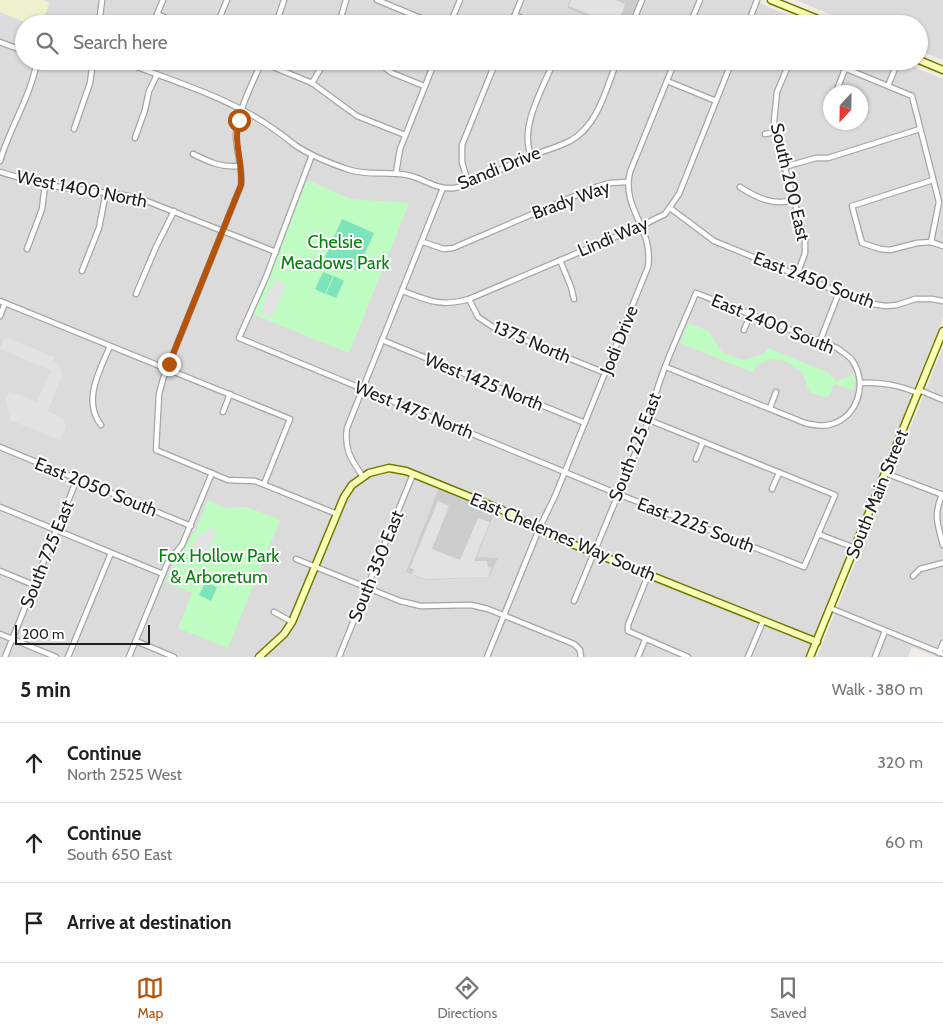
<!DOCTYPE html>
<meta charset="utf-8">
<style>
:root{--surface:#fff;--page:#f6f6f6;--text:#202124;--muted:#757577;--line:#e0e0e0;--accent:#b45309}
body{margin:0;font-family:Cabin,sans-serif;background:var(--page);color:var(--text)}
.compass{position:absolute;left:823px;top:85px;width:45px;height:45px;border-radius:50%;background:var(--surface);box-shadow:0 1px 4px #0004;rotate:202deg}
.scale{position:absolute;left:15px;bottom:12px;width:135px;box-sizing:border-box;padding-left:5px;border:2px solid #1e1e1e;border-top:0;font-size:14px;line-height:18px;white-space:nowrap;color:#1e1e1e;-webkit-text-stroke:4px #fff;paint-order:stroke}
.stop{position:absolute;width:15px;height:15px;margin:-11px;border:4px solid #b45309;border-radius:50%;background:#fff}
.stop.end{background:#b45309;border-color:#fff;box-shadow:0 1px 5px #0008}
.list{margin:0;padding:0;list-style:none}
h2{display:flex;justify-content:space-between;align-items:center;height:65px;margin:0;padding:0 20px;font-size:21px}
h2 small{font-size:16px;font-weight:400;color:var(--muted)}
.list li{display:grid;grid-template-columns:32px 1fr auto;gap:15px;align-items:center;box-sizing:border-box;height:80px;padding:0 20px;border-top:1px solid var(--line)}
.list b{display:block;font-size:19px;white-space:nowrap}
.list p{margin:0;font-size:16px;white-space:nowrap;color:var(--muted)}
.list em{font-size:16px;font-style:normal;color:var(--muted)}
.icon{flex:none;width:28px;height:28px;fill:none;stroke:currentColor;stroke-width:2;stroke-linecap:round;stroke-linejoin:round}
.map{position:relative;flex:none;width:943px;height:657px;overflow:hidden}
.search{position:absolute;background:var(--surface);box-shadow:0 1px 4px #0004;left:15px;right:15px;top:15px;height:55px;display:flex;align-items:center;gap:12px;box-sizing:border-box;padding:0 18px;border-radius:28px;color:var(--muted);font-size:19px}
.sheet{height:305px;background:var(--surface)}
nav{display:flex;justify-content:space-around;align-items:center;box-sizing:border-box;height:70px;border-top:1px solid var(--line);background:var(--surface);font-size:14px;color:var(--muted)}
nav a{display:grid;justify-items:center;gap:2px}
nav .on{color:var(--accent)}
.map>svg:first-child{display:block}
.residential{fill:#dcdbdb;fill-rule:evenodd}
.religious{fill:#ccc}
.farmland{fill:#eef0ce}
.park{fill:#befcc2}
.pitch{fill:#7de3ba}
.parking{fill:#e2e2e2}
.lines{fill:none;stroke-linecap:round;stroke-linejoin:round}
.street-casing{stroke:#a5a5a5;stroke-width:7}
.secondary-casing{stroke:#6f7b00;stroke-width:9}
.street{stroke:#fff;stroke-width:4.5}
.secondary{stroke:#fbfdb5;stroke-width:6}
.route{stroke:#b45309;stroke-width:6}
.labels{text-anchor:middle;dominant-baseline:central;stroke-width:4;stroke-linejoin:round;paint-order:stroke}
.street-label{font-size:18px;fill:#1e1e1e;stroke:#fff}
.park-label{font-size:18px;fill:#05830e;stroke:#fff}
</style>
<div class="map">
<svg width="943" height="657" viewBox="0 0 943 657">
<rect width="100%" height="100%" fill="#f0ece4"/>
<g class="residential">
<path d="M0,0h570l-3,8 38,16h-581v37h875l44,18v239l-138,339h-805zM830,92h30v30h-30z"/>
<path d="M638,0h114l57,24h-180z"/>
<path d="M796,0h147v60l-24,-10v-26h-65z"/>
<path d="M943,348v309h-6l-25,-10 -4,10h-91z"/>
</g>
<g class="religious">
<path d="M570,0h68l-9,24h-24l-38,-16z"/>
<path d="M439,488l56,23 -18,46 21,1 -9,19 -64,3 -19,-8z"/>
</g>
<path class="farmland" d="M0,0h43l7,3 -9,21h-12l-29,-12z"/>
<g class="park">
<path d="M307,180l44,19 58,4 -60,150 -96,-39 8,-17z"/>
<path d="M688,323l20,8 14,21 19,8 21,-5 6,-7 61,25 7,8 17,-6 2,4 -2,11 -19,-6 -4,10 -4,3 -16,-4 -8,-21 -17,-11 -13,-2 -14,5 -6,8 -72,-29z"/>
<path d="M208,500l17,8 22,-1 33,13 -52,128 -50,-20 14,-35 -26,-11 7,-16 24,-38z"/>
</g>
<g class="pitch">
<path d="M342,219l32,14 -17,38 -32,-14z"/>
<path d="M323,272l10,4 -8,18 -10,-5z"/>
<path d="M334,276l10,5 -8,17 -10,-4z"/>
<path d="M207,583l10,4 -6,14 -12,-6 5,-10z"/>
</g>
<g class="parking">
<path d="M571,0h44l10,4 -7,20h-5l-44,-18z"/>
<path d="M274,279l12,5 -14,34 -12,-5 2,-4 3,1v-2l-3,-1 9,-21 4,1 1,-2 -4,-2z"/>
<path d="M5,337l50,20 -2,4 5,2 5,10 -15,38 15,7 3,9 -6,13 -50,-20 -4,-20 3,-9 28,11 14,-32 -51,-21z"/>
<path d="M438,501l11,5 -17,43 28,11 18,-42 12,4 -16,39h13l1,6 3,1 -3,9 -63,2 -13,-5 2,-5 -4,-1z"/>
<path d="M208,528l8,2 -4,13 -13,19 -7,-6 4,-5 -4,-4 8,-14 5,1z"/>
</g>
<g class="lines">
<defs>
<g id="street">
<path d="M163,0l-6,14 23,10"/>
<path d="M377,0l58,24"/>
<path d="M515,15l20,9"/>
<path d="M99,24l3,-24"/>
<path d="M217,24l10,-24"/>
<path d="M276,24l8,-24"/>
<path d="M339,24l7,-24"/>
<path d="M450,24l10,-24"/>
<path d="M511,24l10,-24"/>
<path d="M632,24l10,-24"/>
<path d="M690,24l10,-24"/>
<path d="M748,24l9,-24"/>
<path d="M805,24l4,-9"/>
<path d="M0,42l24,9"/>
<path d="M118,61l14,4c39,15 80,28 116,48 17,9 32,20 47,32 16,11 37,19 55,25 19,6 38,1 57,5 16,3 29,15 47,13 17,-3 49,-20 66,-28 16,-7 34,-11 50,-19 28,-15 36,-52 47,-80"/>
<path d="M262,61c-8,19 -26,54 -26,74 0,17 7,33 5,50l-78,194 -4,15 -3,56 72,30 27,1 82,33"/>
<path d="M790,61l-13,31 -3,29 1,11 30,108v13l-8,22"/>
<path d="M807,61c10,4 20,2 30,4l75,31 27,106 -8,40"/>
<path d="M261,62l51,21 45,33 48,19"/>
<path d="M384,67l8,6 32,13"/>
<path d="M667,81l49,20"/>
<path d="M312,83l13,-22"/>
<path d="M888,86l10,-25"/>
<path d="M838,92v-5l7,-18"/>
<path d="M74,129l16,-46 3,-22"/>
<path d="M765,134l10,-2"/>
<path d="M135,138l10,-28 4,-19 8,-16"/>
<path d="M193,154c16,8 29,14 47,12"/>
<path d="M312,155l-46,122 -27,61 379,156 186,73 31,-72 -186,-75"/>
<path d="M531,155c-12,-28 12,-67 23,-94"/>
<path d="M0,161c10,-34 31,-65 37,-100"/>
<path d="M784,167l32,-9h12l92,-29"/>
<path d="M0,172l45,13 77,10 17,3 137,54"/>
<path d="M396,173l4,-24 35,-88"/>
<path d="M933,180l-81,26 10,37 18,6 10,1 27,-7 14,-1 12,4"/>
<path d="M468,183l-6,-21v-17l34,-84"/>
<path d="M740,187c17,11 34,19 53,13"/>
<path d="M670,208l44,33 152,62 20,3 11,-1 18,-6h17l11,2"/>
<path d="M423,242l21,7 9,-1 143,-61 14,-4 17,-1"/>
<path d="M27,249l15,-40 3,-24"/>
<path d="M560,260l11,27 3,12"/>
<path d="M82,271l17,-43 7,-36"/>
<path d="M403,291c25,10 39,16 66,8l172,-73 24,-12 14,-20 53,-133"/>
<path d="M136,294l20,-47 18,-36"/>
<path d="M469,299l9,18 15,10 112,46"/>
<path d="M0,301l290,118 -26,65"/>
<path d="M0,316l5,-13"/>
<path d="M744,330l6,-15"/>
<path d="M382,340l203,83"/>
<path d="M820,341l19,-49"/>
<path d="M861,383c21,-1 37,2 57,10"/>
<path d="M919,390l24,10"/>
<path d="M770,408l6,-16"/>
<path d="M223,412l7,-18"/>
<path d="M101,425c-19,-25 -1,-55 9,-79"/>
<path d="M0,447l191,79"/>
<path d="M696,459l7,-17"/>
<path d="M885,473l58,22"/>
<path d="M363,477c-12,-18 -19,-27 -16,-49l96,-240"/>
<path d="M772,489l7,-16"/>
<path d="M942,495c-9,20 -4,30 1,50"/>
<path d="M0,507l163,67"/>
<path d="M818,534l37,14"/>
<path d="M296,559l104,42 21,5 50,-1 17,4 86,35 6,6 1,7"/>
<path d="M0,571l34,14"/>
<path d="M648,575l-20,50v6l60,26"/>
<path d="M913,576l7,-7 23,-6"/>
<path d="M574,601l75,-181c9,-44 30,-86 47,-127l141,55c5,4 12,8 15,12 16,23 6,56 -20,64 -9,3 -18,1 -27,-1l-139,-56"/>
<path d="M830,608l113,46"/>
<path d="M274,612l18,10"/>
<path d="M0,634l56,23"/>
<path d="M136,641l38,16"/>
<path d="M939,653l4,-10"/>
<path d="M5,657l72,-178"/>
<path d="M68,657l43,-104"/>
<path d="M129,657l38,-93 15,-19 30,-72"/>
<path d="M339,657l74,-183"/>
<path d="M487,657l52,-128 16,-33 93,-229c6,-39 -27,-58 -18,-95l45,-111"/>
<path d="M638,657l7,-17"/>
<path d="M748,657l15,-36"/>
<path d="M875,657l10,-26"/>
</g>
<g id="secondary">
<path d="M771,0l59,24"/>
<path d="M919,60l24,10"/>
<path d="M259,657l25,-23 8,-12 52,-125 8,-12 17,-12 20,-5 17,3 96,39 55,28 260,104"/>
<path d="M810,657l133,-326"/>
</g>
</defs>
<use href="#street" class="street-casing"/>
<use href="#secondary" class="secondary-casing"/>
<use href="#street" class="street"/>
<use href="#secondary" class="secondary"/>
</g>
<g class="lines">
<path class="route" d="M169,364l72,-179c2,-22 -8,-43 -2,-65"/>
</g>
<g class="labels">
<g class="street-label">
<text transform="translate(499 168) rotate(-22)">Sandi Drive</text>
<text transform="translate(790 182) rotate(77)">South 200 East</text>
<text transform="translate(82 189) rotate(11)">West 1400 North</text>
<text transform="translate(571 200) rotate(-20)">Brady Way</text>
<text transform="translate(613 237) rotate(-23)">Lindi Way</text>
<text transform="translate(814 280) rotate(21)">East 2450 South</text>
<text transform="translate(773 324) rotate(22)">East 2400 South</text>
<text transform="translate(619 340) rotate(-68)">Jodi Drive</text>
<text transform="translate(532 342) rotate(23)">1375 North</text>
<text transform="translate(484 382) rotate(22)">West 1425 North</text>
<text transform="translate(414 410) rotate(22)">West 1475 North</text>
<text transform="translate(635 447) rotate(-69)">South 225 East</text>
<text transform="translate(96 487) rotate(22)">East 2050 South</text>
<text transform="translate(877 494) rotate(-68)">South Main Street</text>
<text transform="translate(696 525) rotate(21)">East 2225 South</text>
<text transform="translate(563 537) rotate(23)">East Chelemes Way South</text>
<text transform="translate(47 554) rotate(-68)">South 725 East</text>
<text transform="translate(376 566) rotate(-68)">South 350 East</text>
</g>
<g class="park-label">
<text x="335" y="242">Chelsie<tspan x="335" dy="21">Meadows Park</tspan></text>
<text x="219" y="556">Fox Hollow Park<tspan x="219" dy="21">&amp; Arboretum</tspan></text>
</g>
</g>
</svg>
<svg class="compass" viewBox="-18 -18 36 36"><path d="M0-13l5 13h-10z" fill="#e53935"/><path d="M0 13l5-13h-10z" fill="#757577"/></svg>
<div class="scale">200 m</div>
<div class="stop" style="left:239px;top:120px"></div>
<div class="stop end" style="left:169px;top:364px"></div>
<div class="search"><svg class="icon" aria-label="search" viewBox="0 0 24 24"><circle cx="10" cy="10" r="6"/><path d="M15 15l6 6"/></svg>Search here</div>
</div>
<section class="sheet">
<h2>5 min<small>Walk · 380 m</small></h2>
<ul class="list">
<li><svg class="icon" aria-label="ahead" viewBox="0 0 24 24"><path d="M12 20V5M6 11l6-6 6 6"/></svg><div><b>Continue</b><p>North 2525 West</p></div><em>320 m</em></li>
<li><svg class="icon" aria-label="ahead" viewBox="0 0 24 24"><path d="M12 20V5M6 11l6-6 6 6"/></svg><div><b>Continue</b><p>South 650 East</p></div><em>60 m</em></li>
<li><svg class="icon" aria-label="arrive" viewBox="0 0 24 24"><path d="M6 21V4h12l-3 4 3 4H6"/></svg><div><b>Arrive at destination</b></div></li>
</ul>
</section>
<nav>
<a class="on"><svg class="icon" aria-label="map" viewBox="0 0 24 24"><path d="M3 6l6-2 6 2 6-2v14l-6 2-6-2-6 2zM9 4v14M15 6v14"/></svg>Map</a>
<a><svg class="icon" aria-label="directions" viewBox="0 0 24 24"><path d="M12 3l9 9-9 9-9-9zM9 14v-3h6M13 9l2 2-2 2"/></svg>Directions</a>
<a><svg class="icon" aria-label="saved" viewBox="0 0 24 24"><path d="M7 4h10v16l-5-4-5 4z"/></svg>Saved</a>
</nav>
